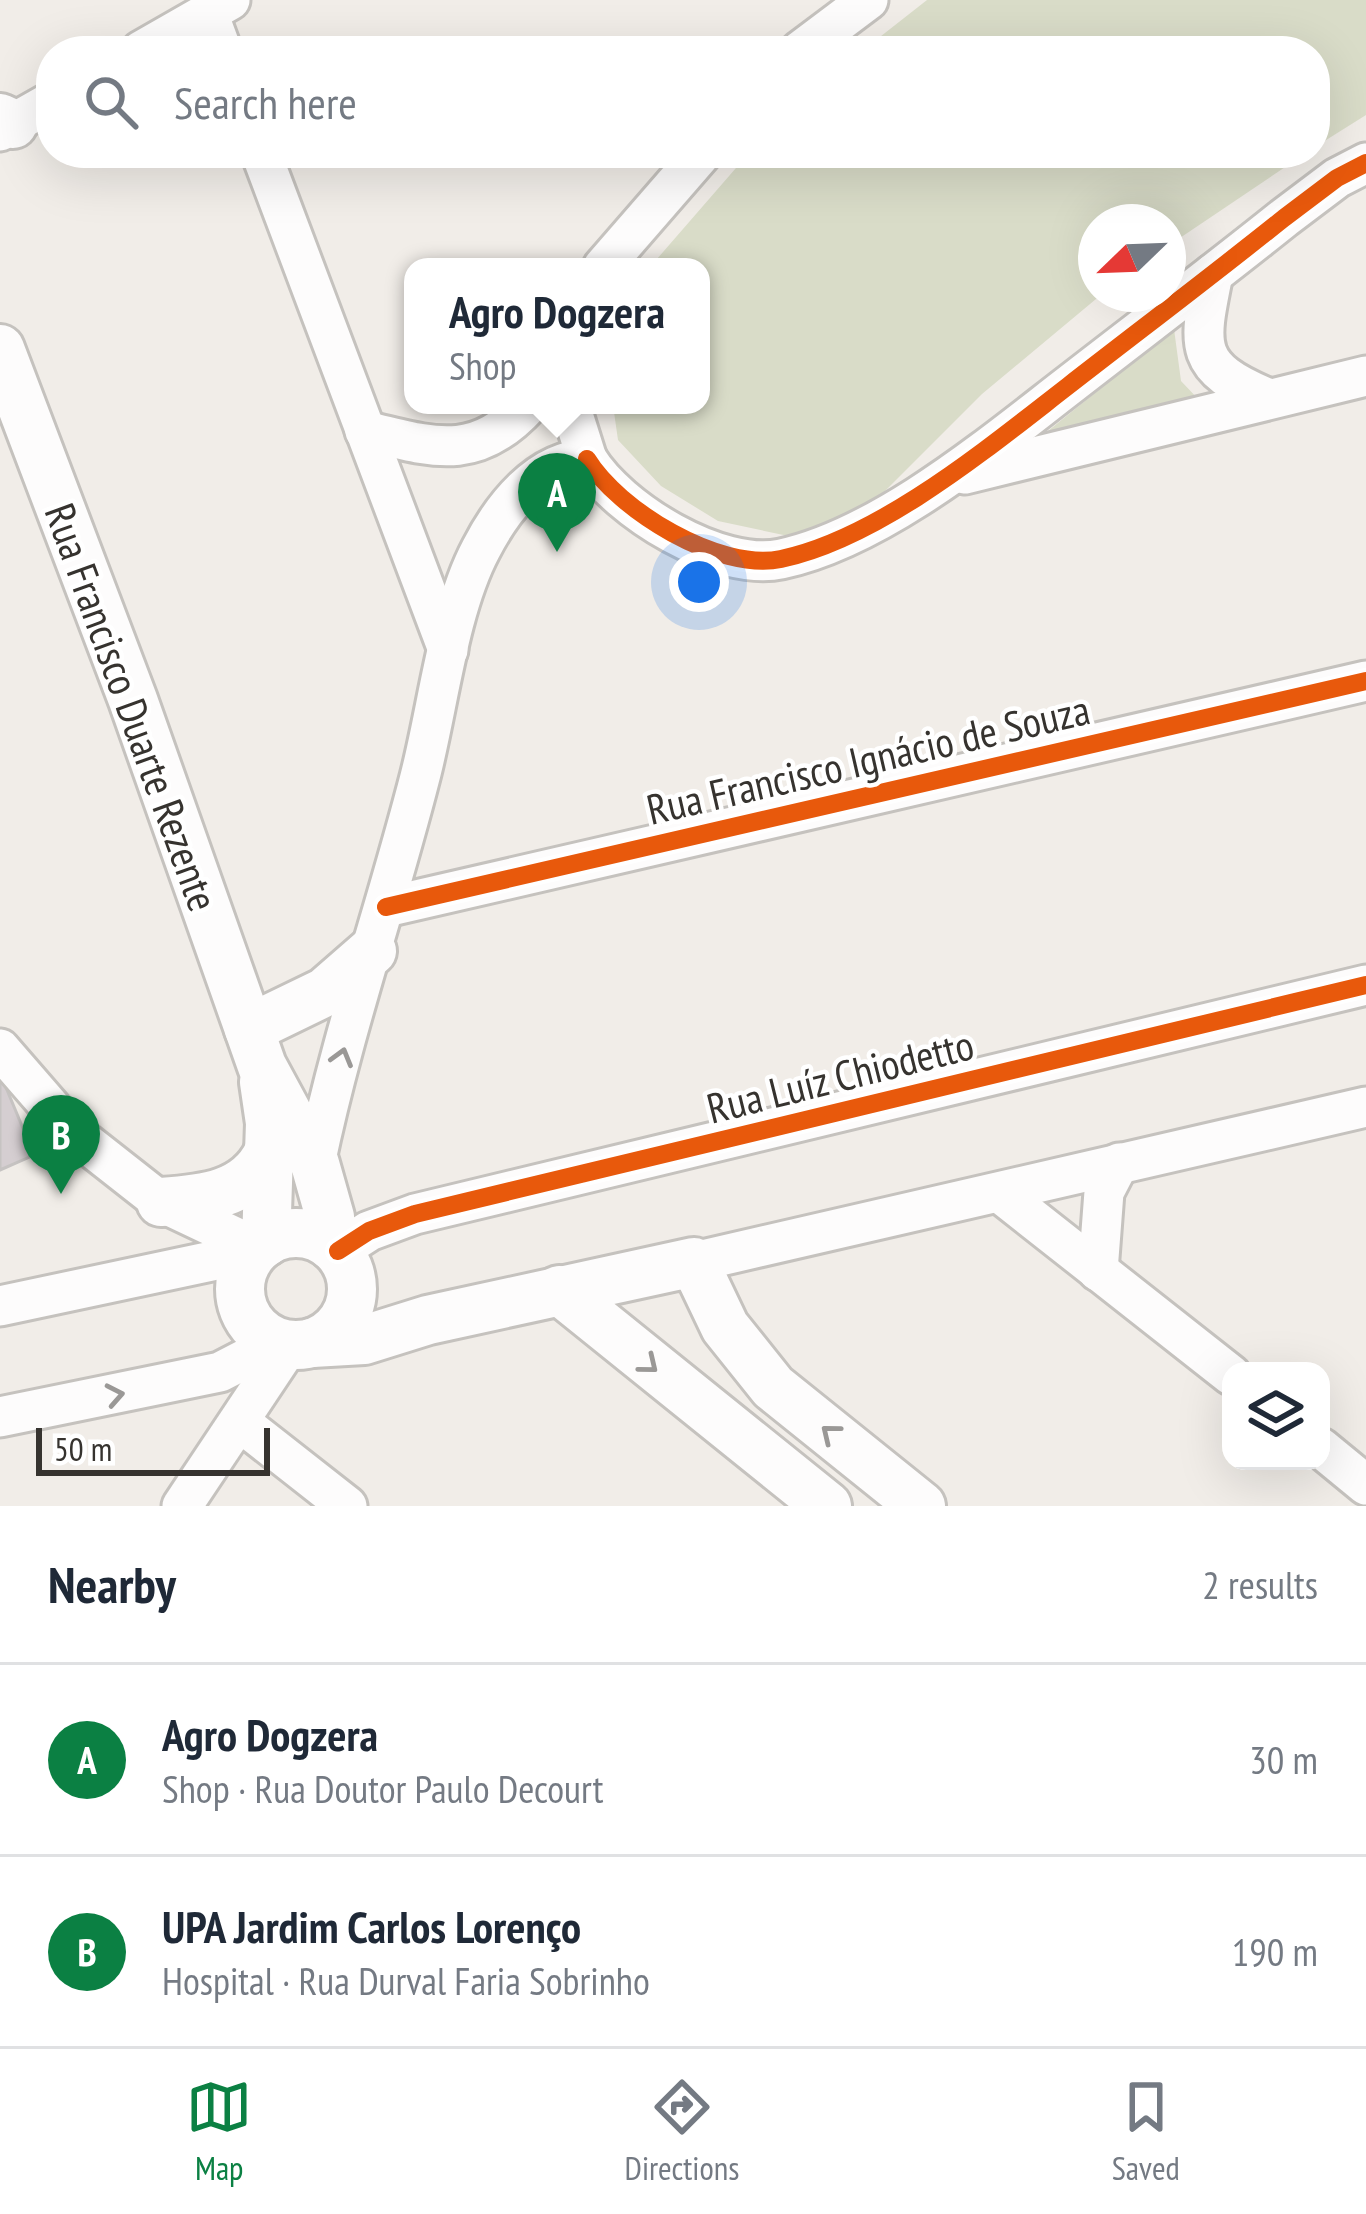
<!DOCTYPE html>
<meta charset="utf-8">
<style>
:root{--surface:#fff;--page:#f2f2f3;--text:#1f2937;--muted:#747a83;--line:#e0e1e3;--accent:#0b8043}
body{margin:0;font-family:"PT Sans Narrow",sans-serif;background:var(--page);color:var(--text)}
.controls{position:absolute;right:36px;bottom:36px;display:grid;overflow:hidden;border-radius:24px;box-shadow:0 12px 48px #0002}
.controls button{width:108px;height:108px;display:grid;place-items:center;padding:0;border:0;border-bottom:3px solid var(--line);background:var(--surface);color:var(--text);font:60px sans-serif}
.compass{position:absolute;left:1078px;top:204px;width:108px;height:108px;border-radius:50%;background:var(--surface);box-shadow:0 12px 48px #0002;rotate:247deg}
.scale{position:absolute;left:36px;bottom:30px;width:234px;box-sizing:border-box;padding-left:12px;border:6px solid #36332f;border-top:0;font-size:33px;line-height:42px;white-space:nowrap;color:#36332f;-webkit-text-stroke:9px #fff;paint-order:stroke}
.you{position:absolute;left:699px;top:582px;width:42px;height:42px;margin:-30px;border:9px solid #fff;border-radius:50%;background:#1a73e8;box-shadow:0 0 0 18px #1a73e833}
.badge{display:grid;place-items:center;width:78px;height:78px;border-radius:50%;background:var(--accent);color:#fff;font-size:39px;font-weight:700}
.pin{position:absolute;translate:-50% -99px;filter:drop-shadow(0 3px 6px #0008)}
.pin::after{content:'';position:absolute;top:63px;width:42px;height:36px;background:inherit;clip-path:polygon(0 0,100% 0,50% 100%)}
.popup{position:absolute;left:404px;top:258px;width:306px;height:156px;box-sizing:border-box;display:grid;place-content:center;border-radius:24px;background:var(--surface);filter:drop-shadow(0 3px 9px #0005);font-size:39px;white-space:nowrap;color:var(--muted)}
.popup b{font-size:45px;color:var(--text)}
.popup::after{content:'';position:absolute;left:50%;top:100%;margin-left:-24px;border:24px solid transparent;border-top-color:var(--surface)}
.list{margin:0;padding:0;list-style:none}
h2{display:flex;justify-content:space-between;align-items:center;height:156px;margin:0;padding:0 48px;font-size:51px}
h2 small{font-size:39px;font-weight:400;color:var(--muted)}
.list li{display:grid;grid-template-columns:78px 1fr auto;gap:36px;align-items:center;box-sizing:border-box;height:192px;padding:0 48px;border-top:3px solid var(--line)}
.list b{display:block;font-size:45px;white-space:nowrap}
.list p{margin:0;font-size:39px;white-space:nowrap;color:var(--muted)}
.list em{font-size:39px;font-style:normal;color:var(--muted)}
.icon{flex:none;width:66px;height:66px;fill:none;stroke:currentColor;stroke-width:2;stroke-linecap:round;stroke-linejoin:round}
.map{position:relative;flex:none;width:1366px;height:1506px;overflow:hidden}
.search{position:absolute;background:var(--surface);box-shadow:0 12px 48px #0002;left:36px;right:36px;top:36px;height:132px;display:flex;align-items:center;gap:30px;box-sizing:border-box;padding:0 42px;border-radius:48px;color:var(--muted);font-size:45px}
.sheet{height:540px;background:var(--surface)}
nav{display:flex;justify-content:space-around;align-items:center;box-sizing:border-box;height:168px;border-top:3px solid var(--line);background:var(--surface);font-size:33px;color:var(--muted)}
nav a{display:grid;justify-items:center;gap:6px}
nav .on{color:var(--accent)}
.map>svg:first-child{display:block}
.green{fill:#d9dcc8}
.building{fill:#d5ced1;stroke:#c6c3c2;stroke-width:3}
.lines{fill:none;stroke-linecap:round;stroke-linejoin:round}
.minor-casing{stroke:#c5c2be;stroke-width:45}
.major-casing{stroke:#c5c2be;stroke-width:54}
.minor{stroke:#fdfcfc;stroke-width:39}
.major{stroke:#fdfcfc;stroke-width:48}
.cycleway-casing{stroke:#fff;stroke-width:26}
.cycleway{stroke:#e8590c;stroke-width:18}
.oneway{stroke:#9a9896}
.labels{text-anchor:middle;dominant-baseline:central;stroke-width:9;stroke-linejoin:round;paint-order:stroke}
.street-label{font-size:42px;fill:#36332f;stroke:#fff}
</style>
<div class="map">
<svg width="1366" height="1506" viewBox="0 0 1366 1506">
<rect width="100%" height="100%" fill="#f1ede8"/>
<g class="green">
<path d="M927,0h439v115l-51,32v-96h-453z"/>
<path d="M749,153h557l-138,93v-24h-72v72h6l-120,100 -115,115 -74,28 -75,-16 -57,-35 -43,-46 -5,-35h88v-138h-51z"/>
<path d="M1174,329l7,52 18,19 -172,48z"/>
</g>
<path class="building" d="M0,1073l34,82 -34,15z"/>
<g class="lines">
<defs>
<g id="minor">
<path d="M208,13l14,38"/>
<path d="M141,51l89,-51"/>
<path d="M800,51l68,-51"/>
<path d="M0,131l51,-29"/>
<path d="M261,153l187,497"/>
<path d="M603,267l99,-114"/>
<path d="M1213,274c-15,73 -20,93 54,124"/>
<path d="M365,431c68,16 110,32 163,-26"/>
<path d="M587,459c31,51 132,113 194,100 99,-21 208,-112 287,-173 72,-56 145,-111 216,-168l53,-40 29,-15"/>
<path d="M965,474l401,-98"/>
<path d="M386,907l980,-226"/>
<path d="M0,1049l72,83 89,70 97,46"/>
<path d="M315,1164c27,-131 72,-258 105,-387 18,-69 28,-166 61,-228 21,-41 57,-88 106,-90l-17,-54"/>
<path d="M1000,1193l231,182"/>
<path d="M338,1251l31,-20 46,-17 951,-229"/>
<path d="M694,1262l672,-155"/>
<path d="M1098,1271l6,-79 15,-29"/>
<path d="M0,1306l254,-54"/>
<path d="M0,1417l220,-45 58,-30"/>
<path d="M240,1422l107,84"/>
<path d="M1321,1448l45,37"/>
<path d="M182,1506l108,-162"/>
</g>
<g id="major">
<path d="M0,118l13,6"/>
<path d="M0,349l133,351 129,366 53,98 15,53 2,29"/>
<path d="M249,1029l76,-37 47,-41"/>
<path d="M264,1082l6,41 -4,119"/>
<path d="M161,1202c42,-3 87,-7 107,-49"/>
<circle cx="296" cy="1289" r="56"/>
<path d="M559,1290l268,216"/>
<path d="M312,1343l52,-3 64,-20 266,-58 31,65 48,60 148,119"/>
</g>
</defs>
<use href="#minor" class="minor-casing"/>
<use href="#major" class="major-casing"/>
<use href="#minor" class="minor"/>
<use href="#major" class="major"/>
<defs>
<g id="cycleway">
<path d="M587,459c31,51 132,113 194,100 99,-21 208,-112 287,-173 72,-56 145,-111 216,-168l53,-40 29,-15"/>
<path d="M386,907l980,-226"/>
<path d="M338,1251l31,-20 46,-17 951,-229"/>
</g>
</defs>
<use href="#cycleway" class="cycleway-casing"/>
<use href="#cycleway" class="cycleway"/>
</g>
<defs><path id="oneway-chevron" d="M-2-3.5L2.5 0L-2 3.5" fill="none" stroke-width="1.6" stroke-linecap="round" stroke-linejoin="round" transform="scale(3)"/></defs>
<g class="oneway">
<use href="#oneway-chevron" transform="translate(342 1057) rotate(-74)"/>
<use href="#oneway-chevron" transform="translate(649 1365) rotate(39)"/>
<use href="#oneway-chevron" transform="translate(115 1395) rotate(-11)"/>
<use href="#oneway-chevron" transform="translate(830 1433) rotate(-141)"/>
</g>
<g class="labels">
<g class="street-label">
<text transform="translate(132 707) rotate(70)">Rua Francisco Duarte Rezente</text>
<text transform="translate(868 759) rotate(-13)">Rua Francisco Ignácio de Souza</text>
<text transform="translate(840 1076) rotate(-14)">Rua Luíz Chiodetto</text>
</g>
</g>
</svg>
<div class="controls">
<button><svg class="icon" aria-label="layers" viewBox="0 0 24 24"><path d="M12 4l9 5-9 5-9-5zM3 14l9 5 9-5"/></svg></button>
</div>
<svg class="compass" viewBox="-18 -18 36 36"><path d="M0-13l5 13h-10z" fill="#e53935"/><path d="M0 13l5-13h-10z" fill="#747a83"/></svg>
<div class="scale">50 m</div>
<div class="you"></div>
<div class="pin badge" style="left:557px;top:552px">A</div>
<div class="popup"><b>Agro Dogzera</b>Shop</div>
<div class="pin badge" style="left:61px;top:1194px">B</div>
<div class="search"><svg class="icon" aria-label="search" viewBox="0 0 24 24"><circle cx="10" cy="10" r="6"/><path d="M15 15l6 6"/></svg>Search here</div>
</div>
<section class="sheet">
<h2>Nearby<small>2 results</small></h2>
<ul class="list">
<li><span class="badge">A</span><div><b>Agro Dogzera</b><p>Shop · Rua Doutor Paulo Decourt</p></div><em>30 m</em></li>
<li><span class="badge">B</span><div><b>UPA Jardim Carlos Lorenço</b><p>Hospital · Rua Durval Faria Sobrinho</p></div><em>190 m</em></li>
</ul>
</section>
<nav>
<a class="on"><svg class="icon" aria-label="map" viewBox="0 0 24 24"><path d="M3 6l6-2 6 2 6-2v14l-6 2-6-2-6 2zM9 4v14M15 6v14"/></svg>Map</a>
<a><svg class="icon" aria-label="directions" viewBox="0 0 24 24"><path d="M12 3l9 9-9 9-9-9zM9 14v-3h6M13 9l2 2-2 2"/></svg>Directions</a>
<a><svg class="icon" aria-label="saved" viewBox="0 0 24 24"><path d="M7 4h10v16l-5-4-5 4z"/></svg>Saved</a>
</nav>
